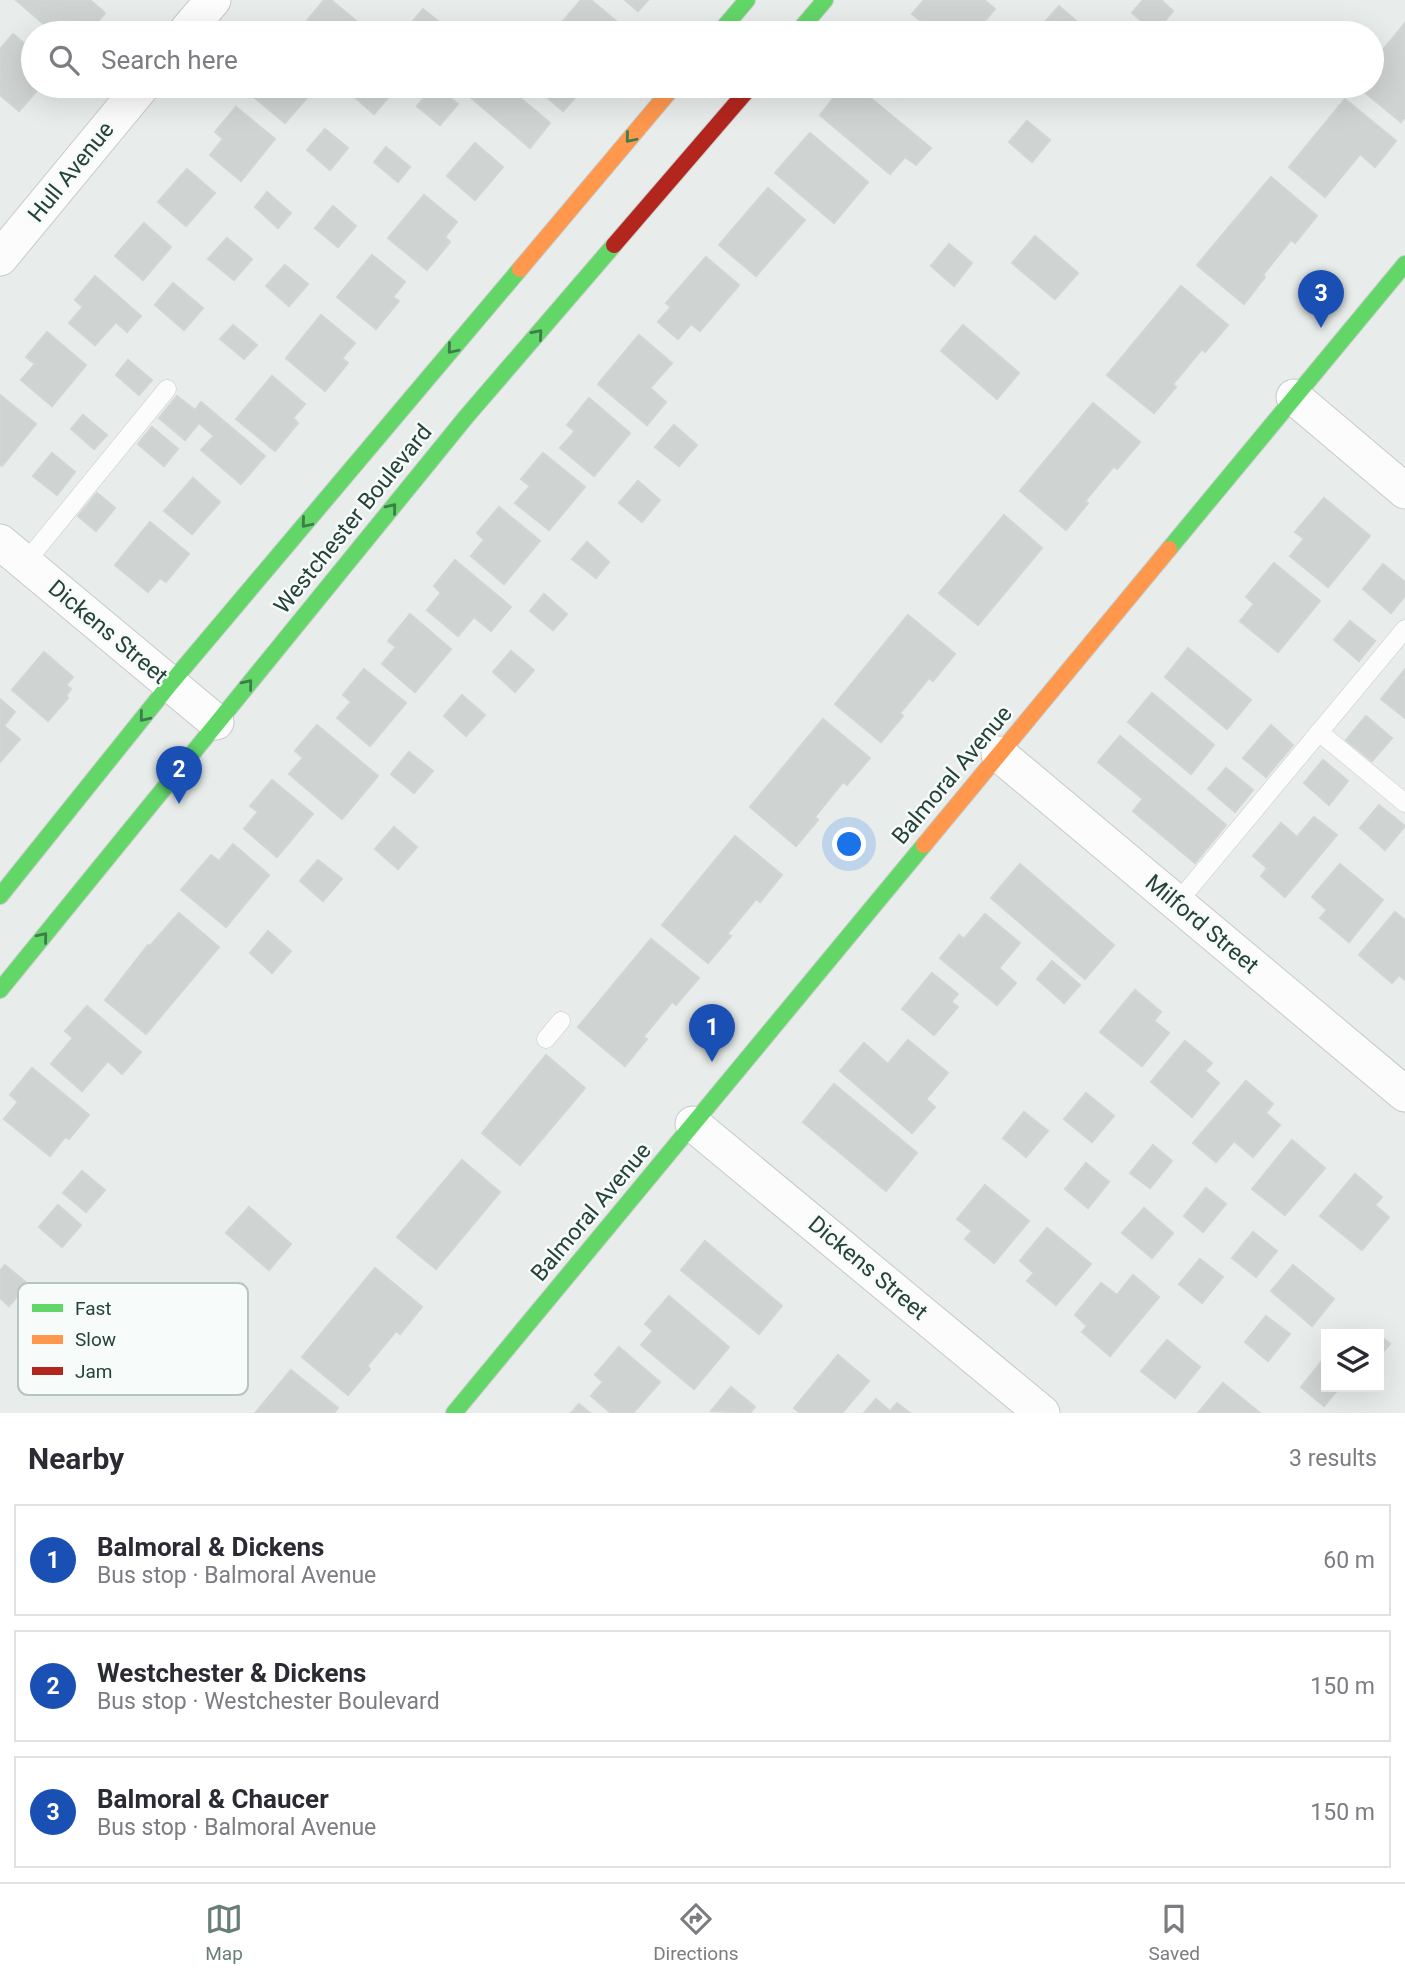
<!DOCTYPE html>
<meta charset="utf-8">
<style>
:root{--surface:#fff;--page:#f2f2f3;--text:#2b2b33;--muted:#7c7c81;--line:#e1e1e2;--accent:#697e78}
body{margin:0;font-family:Roboto,sans-serif;background:var(--page);color:var(--text)}
.controls{position:absolute;right:21px;bottom:21px;display:grid;overflow:hidden;border-radius:0px;box-shadow:0 7px 28px #0002}
.controls button{width:63px;height:63px;display:grid;place-items:center;padding:0;border:0;border-bottom:2px solid var(--line);background:var(--surface);color:var(--text);font:35px sans-serif}
.you{position:absolute;left:850px;top:845px;width:24px;height:24px;margin:-18px;border:5px solid #fff;border-radius:50%;background:#1a73e8;box-shadow:0 0 0 10px #1a73e833}
.badge{display:grid;place-items:center;width:46px;height:46px;border-radius:50%;background:var(--accent);color:#fff;font-size:23px;font-weight:700}
.pin{position:absolute;translate:-50% -58px;filter:drop-shadow(0 2px 4px #0008)}
.pin::after{content:'';position:absolute;top:37px;width:24px;height:21px;background:inherit;clip-path:polygon(0 0,100% 0,50% 100%)}
.list{margin:0;padding:0;list-style:none}
h2{display:flex;justify-content:space-between;align-items:center;height:91px;margin:0;padding:0 28px;font-size:30px}
h2 small{font-size:23px;font-weight:400;color:var(--muted)}
.list li{display:grid;grid-template-columns:46px 1fr auto;gap:21px;align-items:center;box-sizing:border-box;height:112px;margin:0 14px 14px;padding:0 14px;border:2px solid var(--line);border-radius:0px}
.list b{display:block;font-size:26px;white-space:nowrap}
.list p{margin:0;font-size:23px;white-space:nowrap;color:var(--muted)}
.list em{font-size:23px;font-style:normal;color:var(--muted)}
.icon{flex:none;width:38px;height:38px;fill:none;stroke:currentColor;stroke-width:2;stroke-linecap:round;stroke-linejoin:round}
.map{position:relative;flex:none;width:1405px;height:1413px;overflow:hidden}
.search{position:absolute;background:var(--surface);box-shadow:0 7px 28px #0002;left:21px;right:21px;top:21px;height:77px;display:flex;align-items:center;gap:18px;box-sizing:border-box;padding:0 24px;border-radius:38px;color:var(--muted);font-size:26px}
.sheet{height:469px;background:var(--surface)}
nav{display:flex;justify-content:space-around;align-items:center;box-sizing:border-box;height:98px;border-top:2px solid var(--line);background:var(--surface);font-size:19px;color:var(--muted)}
nav a{display:grid;justify-items:center;gap:4px}
nav .on{color:var(--accent)}
.map>svg:first-child{display:block}
.building{fill:#cfd4d2;stroke:#d1d6d4;stroke-width:2}
.lines{fill:none;stroke-linecap:round;stroke-linejoin:round}
.lane-casing{stroke:#c5cac8;stroke-width:19}
.street-casing{stroke:#c5cac8;stroke-width:37}
.fast-casing{stroke:#c3cbc8;stroke-width:18}
.slow-casing{stroke:#c3cbc8;stroke-width:18}
.jam-casing{stroke:#c3cbc8;stroke-width:18}
.lane{stroke:#fcfcfc;stroke-width:18}
.street{stroke:#fcfcfc;stroke-width:35}
.fast{stroke:#63d668;stroke-width:16}
.slow{stroke:#ff974d;stroke-width:16}
.jam{stroke:#b3261e;stroke-width:16}
.oneway{stroke:#3d7d4c}
.labels{text-anchor:middle;dominant-baseline:central;stroke-width:5;stroke-linejoin:round;paint-order:stroke}
.street-label{font-size:23px;fill:#24423a;stroke:#f7fbf9}
.key{fill:#f7fbf9;stroke:#b8c4c0;stroke-width:2}
.key-label{font-size:19px;fill:#24423a}
</style>
<div class="map">
<svg width="1405" height="1413" viewBox="0 0 1405 1413">
<rect width="100%" height="100%" fill="#e8edeb"/>
<g class="building">
<path d="M16,0h74l15,13 -17,20h-34z"/>
<path d="M324,0h7l35,29 -4,4h-52l4,-4 -8,-7z"/>
<path d="M581,0h10l26,22 -9,11h-55z"/>
<path d="M625,0h23l-10,11z"/>
<path d="M924,0h60l11,9 -18,21 -7,-6 -8,9h-27l-23,-19z"/>
<path d="M1143,0h18l12,11 -18,22 -23,-20z"/>
<path d="M1059,6l23,20 -7,7h-29l-6,-5z"/>
<path d="M423,9l22,18 -5,6h-37z"/>
<path d="M1405,23v94l-4,5 -44,-36h15v-23z"/>
<path d="M13,34l20,17v35h8l-22,25 -19,-16v-46z"/>
<path d="M265,86h52l-32,37 -30,-25z"/>
<path d="M358,86h27l8,6 -19,22 -23,-20z"/>
<path d="M434,86l24,18 -18,21 -23,-19z"/>
<path d="M468,86h38l44,37 -20,25 -67,-57z"/>
<path d="M534,86h49l1,1 -21,24z"/>
<path d="M853,86h3l75,62 -15,17 -11,-8 -15,17 -70,-59 19,-24 6,5z"/>
<path d="M889,86h23l-9,11z"/>
<path d="M1345,99l51,42 -21,26 -15,-13 -35,43 -36,-30z"/>
<path d="M236,107l39,32 -34,42 -31,-26 13,-16 -8,-7z"/>
<path d="M1027,121l23,19 -18,22 -23,-20z"/>
<path d="M325,129l23,19 -18,22 -23,-20z"/>
<path d="M810,133l58,49 -34,41 -59,-50z"/>
<path d="M475,143l28,24 -28,33 -28,-24z"/>
<path d="M386,147l24,20 -12,15 -24,-20z"/>
<path d="M187,169l28,24 -29,33 -28,-24z"/>
<path d="M1271,177l46,39 -22,27 -4,-3 -28,35 2,2 -21,27 -47,-39z"/>
<path d="M768,188l37,32 -49,56 -37,-31z"/>
<path d="M267,192l24,21 -13,15 -23,-21z"/>
<path d="M424,195l33,27 -12,15 5,5 -23,28 -39,-32z"/>
<path d="M333,206l23,20 -18,21 -23,-19z"/>
<path d="M144,223l27,24 -28,33 -28,-24z"/>
<path d="M1035,236l43,37 -23,26 -43,-36z"/>
<path d="M227,238l25,21 -18,21 -26,-21z"/>
<path d="M949,244l23,19 -18,23 -23,-20z"/>
<path d="M372,255l33,27 -12,15 6,4 -23,28 -39,-32z"/>
<path d="M706,257l33,28 -39,46 -9,-7 -13,15 -20,-17 13,-15 -5,-4z"/>
<path d="M285,265l23,19 -19,22 -23,-20z"/>
<path d="M95,276l46,40 -14,16 -11,-10 -21,23 -26,-22 14,-16 -8,-7z"/>
<path d="M173,283l30,25 -19,22 -29,-25z"/>
<path d="M1181,286l47,39 -23,27 -3,-3 -29,35 3,3 -22,26 -47,-38z"/>
<path d="M321,315l34,28 -13,15 6,5 -23,28 -39,-33z"/>
<path d="M233,325l24,20 -13,14 -24,-20z"/>
<path d="M963,325l56,48 -22,26 -56,-48z"/>
<path d="M47,332l39,33 -34,41 -31,-26 14,-16 -9,-7z"/>
<path d="M639,335l33,28 -22,25 16,14 -19,23 -49,-41z"/>
<path d="M128,360l24,20 -13,15 -23,-20z"/>
<path d="M272,376l33,28 -12,14 5,5 -23,28 -39,-32z"/>
<path d="M0,395l36,29 -34,42 -2,-2z"/>
<path d="M177,396l18,14 6,-8 64,54 -24,28 -40,-34 13,-14 -15,-13 -14,17 -26,-22z"/>
<path d="M589,398l41,35 -36,43 -34,-28 15,-17 -8,-6z"/>
<path d="M1093,403l47,39 -23,27 -3,-3 -29,35 3,2 -22,27 -46,-39z"/>
<path d="M83,415l24,20 -13,14 -23,-20z"/>
<path d="M674,425l23,20 -18,21 -24,-19z"/>
<path d="M152,427l26,22 -14,17 -26,-22z"/>
<path d="M52,453l23,19 -18,23 -24,-19z"/>
<path d="M543,453l42,34 -36,43 -34,-27 15,-17 -9,-7z"/>
<path d="M193,478l27,24 -28,32 -28,-23z"/>
<path d="M638,481l22,19 -18,22 -23,-19z"/>
<path d="M97,493l18,15 -19,23 -18,-15z"/>
<path d="M1324,498l46,38 -42,51 -38,-31 14,-17 -9,-7z"/>
<path d="M499,507l41,34 -36,43 -33,-28 13,-16 -7,-7z"/>
<path d="M1004,515l38,33 -64,77 -39,-32z"/>
<path d="M150,522l39,32 -23,28 -6,-4 -12,14 -33,-27z"/>
<path d="M587,542l22,20 -13,16 -24,-19z"/>
<path d="M455,560l56,47 -20,24 -17,-14 -16,19 -31,-26 14,-17 -7,-7z"/>
<path d="M1274,563l46,38 -42,51 -38,-31 14,-17 -8,-7z"/>
<path d="M1383,564l22,18v14l-14,17 -28,-24z"/>
<path d="M544,594l23,20 -14,16 -23,-19z"/>
<path d="M410,614l41,35 -36,43 -33,-28 14,-17 -8,-6z"/>
<path d="M908,615l47,39 -22,27 -4,-3 -29,35 3,3 -22,26 -46,-38z"/>
<path d="M1350,621l25,20 -16,20 -25,-21z"/>
<path d="M1188,648l63,52 -24,29 -62,-52z"/>
<path d="M511,651l23,19 -19,22 -22,-20z"/>
<path d="M44,652l29,25 -7,8 5,4 -5,7 2,2 -20,23 -36,-31z"/>
<path d="M364,669l42,34 -36,43 -33,-28 14,-16 -8,-7z"/>
<path d="M1405,669v49l-24,-19z"/>
<path d="M1152,693l62,52 -23,29 -63,-52z"/>
<path d="M462,695l23,20 -19,21 -22,-20z"/>
<path d="M0,699l15,13 -11,14 16,13 -20,23z"/>
<path d="M1366,716l26,22 -20,23 -26,-21z"/>
<path d="M823,719l47,39 -23,27 -4,-3 -28,35 3,3 -22,26 -46,-39z"/>
<path d="M317,725l61,51 -36,43 -53,-45 14,-16 -8,-7z"/>
<path d="M1271,725l22,20 -27,32 -23,-19z"/>
<path d="M1120,736l106,89 -31,38 -62,-52 10,-12 -45,-37z"/>
<path d="M409,752l24,19 -19,22 -23,-19z"/>
<path d="M1323,760l25,21 -19,24 -25,-22z"/>
<path d="M1226,768l27,22 -18,22 -27,-23z"/>
<path d="M272,780l41,34 -36,43 -33,-28 14,-17 -8,-6z"/>
<path d="M1379,805l26,21 -20,24 -25,-22z"/>
<path d="M1314,817l23,18 -52,62 -24,-21 6,-8 -14,-12 28,-33 16,14z"/>
<path d="M394,827l23,20 -19,22 -23,-20z"/>
<path d="M735,836l47,39 -22,27 -4,-3 -29,35 4,2 -23,27 -46,-38z"/>
<path d="M233,844l36,31 -43,52 -45,-37 30,-35 8,6z"/>
<path d="M318,860l24,19 -19,22 -23,-20z"/>
<path d="M1020,864l94,81 -29,34 -94,-81z"/>
<path d="M1340,864l43,36 -34,42 -29,-24 7,-8 -15,-13z"/>
<path d="M1395,912l10,8v60l-6,-5 -7,8 -33,-28z"/>
<path d="M179,913l40,34 -73,87 -41,-34 43,-55 2,1z"/>
<path d="M985,914l35,29 -21,25 17,15 -19,22 -57,-47 19,-23 5,4z"/>
<path d="M268,931l23,20 -19,22 -22,-20z"/>
<path d="M651,939l48,39 -23,27 -4,-3 -29,35 4,2 -22,27 -47,-39z"/>
<path d="M1052,961l28,24 -16,18 -27,-24z"/>
<path d="M932,973l26,21 -7,8 7,5 -24,28 -32,-26z"/>
<path d="M1135,990l26,22 -7,9 15,12 -27,33 -42,-34z"/>
<path d="M87,1006l54,46 -19,22 -14,-13 -26,30 -31,-27 22,-26 -8,-7z"/>
<path d="M908,1040l40,33 -22,26 9,8 -23,26 -72,-62 24,-28 24,21z"/>
<path d="M1185,1041l27,22 -7,8 14,12 -27,34 -41,-35z"/>
<path d="M546,1055l39,33 -65,77 -38,-32z"/>
<path d="M32,1068l57,47 -20,24 -4,-2 -15,19 -46,-37 14,-17 -8,-7z"/>
<path d="M1246,1081l27,23 -7,9 14,12 -27,32 -19,-16 -18,21 -23,-19z"/>
<path d="M834,1084l83,69 -31,38 -83,-69z"/>
<path d="M1086,1093l28,23 -22,26 -28,-23z"/>
<path d="M1024,1112l24,19 -22,26 -23,-19z"/>
<path d="M1292,1140l33,28 -40,47 -33,-26z"/>
<path d="M1153,1145l19,16 -22,27 -20,-15z"/>
<path d="M462,1160l38,32 -64,77 -39,-32z"/>
<path d="M1086,1163l23,19 -21,26 -23,-19z"/>
<path d="M82,1171l23,19 -19,22 -23,-19z"/>
<path d="M1355,1174l27,23 -7,8 14,12 -27,33 -42,-34z"/>
<path d="M985,1185l44,36 -35,42 -29,-24 7,-8 -15,-12z"/>
<path d="M1206,1188l20,16 -23,28 -19,-16z"/>
<path d="M58,1205l23,20 -19,22 -23,-20z"/>
<path d="M249,1207l42,37 -22,26 -43,-37z"/>
<path d="M1144,1208l29,25 -21,25 -30,-25z"/>
<path d="M1047,1228l44,36 -35,41 -29,-24 7,-8 -14,-12z"/>
<path d="M1253,1232l24,19 -21,26 -24,-19z"/>
<path d="M705,1241l77,65 -23,28 -78,-64z"/>
<path d="M1200,1259l23,18 -21,26 -23,-19z"/>
<path d="M5,1265l23,19 -19,22 -9,-8v-27z"/>
<path d="M1293,1265l41,34 -22,27 -41,-35z"/>
<path d="M375,1268l47,39 -22,27 -4,-3 -29,35 3,3 -22,26 -46,-38z"/>
<path d="M1133,1275l26,22 -49,59 -28,-24 5,-6 -12,-11 26,-32 16,12z"/>
<path d="M669,1296l60,51 -35,42 -53,-44 12,-14 -8,-7z"/>
<path d="M1266,1316l24,18 -22,27 -23,-19z"/>
<path d="M1379,1335l11,9 -11,13z"/>
<path d="M1167,1340l33,27 -25,31 -34,-27z"/>
<path d="M619,1347l41,35 -27,31h-22l-20,-17 12,-14 -8,-7z"/>
<path d="M838,1355l31,26 -27,32h-42l-6,-5z"/>
<path d="M1322,1361l4,3v23h14l-16,19 -23,-19z"/>
<path d="M291,1370l47,38 -4,5h-79z"/>
<path d="M1223,1383l37,30h-62z"/>
<path d="M731,1387l24,20 -5,6 -39,-2z"/>
<path d="M876,1399l14,12 7,-8 13,10h-46z"/>
<path d="M579,1404l11,9h-19z"/>
</g>
<g class="lines">
<defs>
<g id="lane">
<path d="M25,563l142,-174"/>
<path d="M1319,732l86,71"/>
<path d="M1177,903l228,-274"/>
<path d="M546,1039l15,-18"/>
</g>
<g id="street">
<path d="M185,33l28,-33"/>
<path d="M0,258l142,-172"/>
<path d="M1294,397l111,94"/>
<path d="M0,542l216,180"/>
<path d="M999,754l406,340"/>
<path d="M693,1124l349,289"/>
</g>
<g id="fast">
<path d="M719,33l28,-33"/>
<path d="M797,33l28,-33"/>
<path d="M1169,549l236,-285"/>
<path d="M0,896l170,-212 350,-415"/>
<path d="M0,990l466,-573 148,-172"/>
<path d="M454,1413l470,-568"/>
</g>
<g id="slow">
<path d="M520,269l154,-183"/>
<path d="M924,845l245,-296"/>
</g>
<path id="jam" d="M614,245l137,-159"/>
</defs>
<use href="#lane" class="lane-casing"/>
<use href="#street" class="street-casing"/>
<use href="#fast" class="fast-casing"/>
<use href="#slow" class="slow-casing"/>
<use href="#jam" class="jam-casing"/>
<use href="#lane" class="lane"/>
<use href="#street" class="street"/>
<use href="#fast" class="fast"/>
<use href="#slow" class="slow"/>
<use href="#jam" class="jam"/>
</g>
<defs><path id="oneway-chevron" d="M-2-3.5L2.5 0L-2 3.5" fill="none" stroke-width="1.6" stroke-linecap="round" stroke-linejoin="round" transform="scale(1.75)"/></defs>
<g class="oneway">
<use href="#oneway-chevron" transform="translate(630 138) rotate(130)"/>
<use href="#oneway-chevron" transform="translate(538 334) rotate(-49)"/>
<use href="#oneway-chevron" transform="translate(452 349) rotate(130)"/>
<use href="#oneway-chevron" transform="translate(392 508) rotate(-51)"/>
<use href="#oneway-chevron" transform="translate(306 523) rotate(130)"/>
<use href="#oneway-chevron" transform="translate(248 684) rotate(-51)"/>
<use href="#oneway-chevron" transform="translate(144 717) rotate(129)"/>
<use href="#oneway-chevron" transform="translate(43 937) rotate(-51)"/>
</g>
<g class="labels">
<g class="street-label">
<text transform="translate(71 172) rotate(-51)">Hull Avenue</text>
<text transform="translate(353 519) rotate(-51)">Westchester Boulevard</text>
<text transform="translate(108 632) rotate(40)">Dickens Street</text>
<text transform="translate(952 775) rotate(-50)">Balmoral Avenue</text>
<text transform="translate(1202 924) rotate(40)">Milford Street</text>
<text transform="translate(591 1212) rotate(-50)">Balmoral Avenue</text>
<text transform="translate(868 1268) rotate(40)">Dickens Street</text>
</g>
</g>
<rect x="18" y="1283" width="230" height="112" rx="10" class="key"/>
<rect x="32" y="1304" width="31" height="8" fill="#63d668"/>
<rect x="32" y="1335" width="31" height="9" fill="#ff974d"/>
<rect x="32" y="1367" width="31" height="8" fill="#b3261e"/>
<g class="key-label">
<text x="75" y="1315">Fast</text>
<text x="75" y="1346">Slow</text>
<text x="75" y="1378">Jam</text>
</g>
</svg>
<div class="controls">
<button><svg class="icon" aria-label="layers" viewBox="0 0 24 24"><path d="M12 4l9 5-9 5-9-5zM3 14l9 5 9-5"/></svg></button>
</div>
<div class="you"></div>
<div class="pin badge" style="left:712px;top:1062px;background:#1a4fb4">1</div>
<div class="pin badge" style="left:179px;top:804px;background:#1a4fb4">2</div>
<div class="pin badge" style="left:1321px;top:328px;background:#1a4fb4">3</div>
<div class="search"><svg class="icon" aria-label="search" viewBox="0 0 24 24"><circle cx="10" cy="10" r="6"/><path d="M15 15l6 6"/></svg>Search here</div>
</div>
<section class="sheet">
<h2>Nearby<small>3 results</small></h2>
<ul class="list">
<li><span class="badge" style="background:#1a4fb4">1</span><div><b>Balmoral &amp; Dickens</b><p>Bus stop · Balmoral Avenue</p></div><em>60 m</em></li>
<li><span class="badge" style="background:#1a4fb4">2</span><div><b>Westchester &amp; Dickens</b><p>Bus stop · Westchester Boulevard</p></div><em>150 m</em></li>
<li><span class="badge" style="background:#1a4fb4">3</span><div><b>Balmoral &amp; Chaucer</b><p>Bus stop · Balmoral Avenue</p></div><em>150 m</em></li>
</ul>
</section>
<nav>
<a class="on"><svg class="icon" aria-label="map" viewBox="0 0 24 24"><path d="M3 6l6-2 6 2 6-2v14l-6 2-6-2-6 2zM9 4v14M15 6v14"/></svg>Map</a>
<a><svg class="icon" aria-label="directions" viewBox="0 0 24 24"><path d="M12 3l9 9-9 9-9-9zM9 14v-3h6M13 9l2 2-2 2"/></svg>Directions</a>
<a><svg class="icon" aria-label="saved" viewBox="0 0 24 24"><path d="M7 4h10v16l-5-4-5 4z"/></svg>Saved</a>
</nav>
